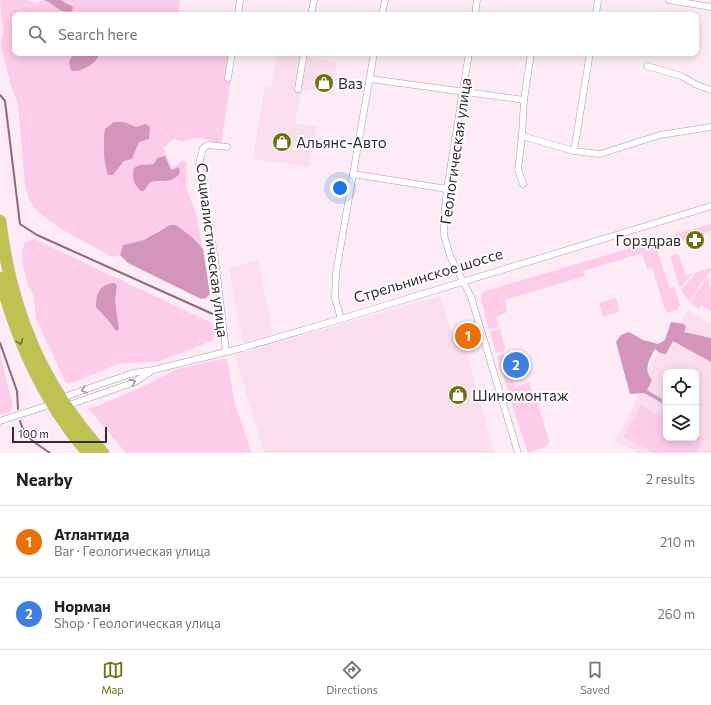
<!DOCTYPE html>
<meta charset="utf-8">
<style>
:root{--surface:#fff;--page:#f6f6f6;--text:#222;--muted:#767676;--line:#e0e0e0;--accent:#6c6f12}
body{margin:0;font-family:Commissioner,sans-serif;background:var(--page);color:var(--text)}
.controls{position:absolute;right:12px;bottom:12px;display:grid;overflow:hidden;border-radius:8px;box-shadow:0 2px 10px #0003}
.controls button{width:36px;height:36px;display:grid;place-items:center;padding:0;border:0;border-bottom:1px solid var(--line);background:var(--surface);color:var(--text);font:20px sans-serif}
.scale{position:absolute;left:12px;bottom:10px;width:95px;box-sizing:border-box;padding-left:4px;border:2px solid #332b30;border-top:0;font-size:11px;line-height:14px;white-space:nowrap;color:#332b30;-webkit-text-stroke:3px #fefefe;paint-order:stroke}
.you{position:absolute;left:340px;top:188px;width:14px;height:14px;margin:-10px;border:3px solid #fff;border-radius:50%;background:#1a73e8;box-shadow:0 0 0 6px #1a73e833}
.badge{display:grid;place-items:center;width:26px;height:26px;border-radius:50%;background:var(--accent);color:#fff;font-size:13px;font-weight:700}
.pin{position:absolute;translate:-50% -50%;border:2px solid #fff;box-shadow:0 1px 4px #0006}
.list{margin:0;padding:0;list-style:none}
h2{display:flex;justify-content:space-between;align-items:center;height:52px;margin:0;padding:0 16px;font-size:17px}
h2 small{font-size:13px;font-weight:400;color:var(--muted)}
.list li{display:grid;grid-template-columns:26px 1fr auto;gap:12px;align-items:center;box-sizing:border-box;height:72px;padding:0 16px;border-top:1px solid var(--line)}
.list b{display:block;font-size:15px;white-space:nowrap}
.list p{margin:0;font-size:13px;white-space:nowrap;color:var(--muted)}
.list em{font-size:13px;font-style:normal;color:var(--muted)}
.icon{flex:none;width:22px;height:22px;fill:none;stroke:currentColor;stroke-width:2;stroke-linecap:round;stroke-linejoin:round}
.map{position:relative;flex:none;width:711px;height:453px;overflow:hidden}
.search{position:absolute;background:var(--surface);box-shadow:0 2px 10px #0003;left:12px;right:12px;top:12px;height:44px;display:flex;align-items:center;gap:10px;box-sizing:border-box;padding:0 14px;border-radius:8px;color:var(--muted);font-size:15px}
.sheet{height:196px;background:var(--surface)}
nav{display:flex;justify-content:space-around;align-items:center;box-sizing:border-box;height:56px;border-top:1px solid var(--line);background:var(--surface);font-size:11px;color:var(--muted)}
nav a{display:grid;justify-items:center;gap:2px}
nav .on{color:var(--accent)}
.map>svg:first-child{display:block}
.built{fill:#fbdeee;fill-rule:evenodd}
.green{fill:#fdcce8;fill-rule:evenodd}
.forest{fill:#d395bb}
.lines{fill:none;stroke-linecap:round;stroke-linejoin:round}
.stream{stroke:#926480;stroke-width:2}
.street-casing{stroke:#ad99a4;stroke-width:7}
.highway-casing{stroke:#d2d0d1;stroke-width:13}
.street{stroke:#fff;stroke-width:6}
.highway{stroke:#bdc253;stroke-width:12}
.oneway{stroke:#716f40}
.oneway2{stroke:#999598}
.labels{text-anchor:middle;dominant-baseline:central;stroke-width:4;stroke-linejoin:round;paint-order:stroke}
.poi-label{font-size:15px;fill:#332b30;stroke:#fefefe;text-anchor:start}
.street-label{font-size:15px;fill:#332b30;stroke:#fefefe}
</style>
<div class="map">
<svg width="711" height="453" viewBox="0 0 711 453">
<rect width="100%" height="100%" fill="#fdecf5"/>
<g class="built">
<path d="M277,53l60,9 -6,32 -29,-5 -7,34 22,4 -8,40 -54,-8 -1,-8 11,-65 6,1z"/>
<path d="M258,260l15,74 -30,9 -14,-75z"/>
<path d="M440,296l12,38 9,-3 33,122h-230l-29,-98z"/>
<path d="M688,310l23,14v129h-71l-25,-12 16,-28 19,-46 23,-43 5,2zM666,372h30v66h-30z"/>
</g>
<g class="green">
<path d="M0,0h28l7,3 9,-3 14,9 11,-5 -8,-4h119l-2,15h-163v38h58l-4,9 2,9c12,1 24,-7 29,-18h135l-14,92c-12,-5 -25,-11 -37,-3l-10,-3 -11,9 9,20 11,-8 4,4 -1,23 10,27 7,35 -11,-12 -16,-12 -15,4 -17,11 -21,5 -3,10 -8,2 -49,-27 -26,-19 -8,-12 -4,-14 -7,-81 -7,-18 -11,-43 3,-9zM140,126l4,15 -5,1 -7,17 -8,2 -11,14 -8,-6 -2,-28zM154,164l17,7 8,-4 -17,15h-12l-10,-17z"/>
<path d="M711,224v7l-35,11 -4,5h-4l-5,-9z"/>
<path d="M34,239l180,85 1,10 -3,7 -52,20 -42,3 -43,18 -9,1 -30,-64 -2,-22 -7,-15 -4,-15 -1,-15 3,-10zM114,283l3,3 -2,14 4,29 -8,-4 -3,-5z"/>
<path d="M658,240l2,6 -4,2 14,40 4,-1 6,17 -2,6 -12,3 -14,-45 -5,1 -5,-16 -58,18 1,5 -80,24 2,12 -11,5 3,10 -10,2 -8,-29v-4l4,-5z"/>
<path d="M678,253l8,23 7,-3 -13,15 -9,-29v-3z"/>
<path d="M711,268v2l-22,31 -8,-11 16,-18z"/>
<path d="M711,272l-3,5 3,11v23l-10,-6 -2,4 -9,-7z"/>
<path d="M616,298l4,13 -17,6 -4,-14z"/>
<path d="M500,329l5,19 -1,3 -8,2 -6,-21z"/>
<path d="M0,353l7,31 6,19 -2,8 -11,4z"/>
<path d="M504,354l11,33 14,-5 3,10 -22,5 -13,-41z"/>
<path d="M220,359h7l8,46 17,48h-126l-38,-45 9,-2 41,-17 37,-19z"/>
<path d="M535,393l14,49 -3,5 -18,6 -18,-54z"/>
<path d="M641,405l25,14v19h30v-3l8,4 -8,14h-42l-30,-16z"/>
</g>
<g class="forest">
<path d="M44,0h17l12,7 -1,4c-11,4 -18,-7 -28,-11z"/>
<path d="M73,53h27c-4,11 -17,19 -29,18l-2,-9z"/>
<path d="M114,122h10l12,5 10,-3 4,3 -1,12 -10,3 -7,17 -8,2 -11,14h-5c-5,-12 -5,-33 -3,-46z"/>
<path d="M165,156l6,14 8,-3 1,6c-10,12 -17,6 -30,9l-6,9h-3c-8,-7 -9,-13 -7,-23l6,-3 14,-1 3,-6z"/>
<path d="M170,225h6l16,12 11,12 7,45 -4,4 -5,1 -73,-36 -8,-8 3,-10 21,-5z"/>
<path d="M115,283l2,3 -2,14 4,29 -3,2 -8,-11 -12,-13c0,-13 3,-23 19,-24z"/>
<path d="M671,322l13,2 2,3 -2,5 27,6v24l-38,-21 -7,13 -6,-1 -5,-4c-6,11 -12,20 -3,31l-5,10 15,9v4l-18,-10 -14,1 -14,-52 5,-7 8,-3 14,8 15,4 7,-4z"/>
</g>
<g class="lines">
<g class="stream">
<path d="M0,95l5,6 15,123 17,11 178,80"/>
<path d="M0,343l17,48 1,18"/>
<path d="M20,421c5,18 16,22 30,32"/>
</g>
<defs>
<g id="street">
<path d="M669,0l42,7"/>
<path d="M238,15l2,-15"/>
<path d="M311,15l3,-15"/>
<path d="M382,15l3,-15"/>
<path d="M475,15l2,-15"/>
<path d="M596,15l2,-15"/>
<path d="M469,53l-22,136 -3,29v17l6,21 21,41 47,156"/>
<path d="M647,66l34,10 16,9 14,5"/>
<path d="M228,78l4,-25"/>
<path d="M370,79l154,21"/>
<path d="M298,89l6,-36"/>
<path d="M522,136l52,15 26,3 60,-19 51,-8"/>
<path d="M574,151l16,-98"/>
<path d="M353,174l94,15"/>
<path d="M523,184l-5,-15 4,-33 2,-36 7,-47"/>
<path d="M341,319l-6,-21 1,-25 38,-220"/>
<path d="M226,352l-10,-86 -17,-102 4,-16 5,-3 19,2"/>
<path d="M61,398l72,-25 20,-3 89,-22 99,-29 370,-113"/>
<path d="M66,406l69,-24 15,-10"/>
<path d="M0,421l52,-17"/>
</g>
<g id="highway">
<path d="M0,221c11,91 42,164 103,232"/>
<path d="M0,278c18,65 44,124 88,175"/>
</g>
</defs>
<use href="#street" class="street-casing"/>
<use href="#highway" class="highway-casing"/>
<use href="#street" class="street"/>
<use href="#highway" class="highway"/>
</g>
<defs><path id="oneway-chevron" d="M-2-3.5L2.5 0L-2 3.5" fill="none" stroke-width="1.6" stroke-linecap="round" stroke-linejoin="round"/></defs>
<use class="oneway" href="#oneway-chevron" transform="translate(20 342) rotate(69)"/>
<g class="oneway2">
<use href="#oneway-chevron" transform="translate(133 382) rotate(-24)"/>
<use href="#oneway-chevron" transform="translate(84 390) rotate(161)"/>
</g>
<defs>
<symbol id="shop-disc" viewBox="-11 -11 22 22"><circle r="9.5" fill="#6c6f12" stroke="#fefefe"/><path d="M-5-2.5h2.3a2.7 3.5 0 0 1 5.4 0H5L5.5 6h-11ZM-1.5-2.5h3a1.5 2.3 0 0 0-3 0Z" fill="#fff"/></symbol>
<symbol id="pharmacy-disc" viewBox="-11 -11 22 22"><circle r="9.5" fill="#6c6f12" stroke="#fefefe"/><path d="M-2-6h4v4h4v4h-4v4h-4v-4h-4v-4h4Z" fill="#fff"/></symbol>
</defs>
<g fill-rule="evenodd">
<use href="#shop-disc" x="313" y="72" width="22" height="22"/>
<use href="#shop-disc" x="271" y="131" width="22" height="22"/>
<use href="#pharmacy-disc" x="684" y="229" width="22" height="22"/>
<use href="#shop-disc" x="447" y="384" width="22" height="22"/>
</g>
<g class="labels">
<g class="poi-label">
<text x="338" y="83">Ваз</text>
<text x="296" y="142">Альянс-Авто</text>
<text x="681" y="240" text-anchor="end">Горздрав</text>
<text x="472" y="395">Шиномонтаж</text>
</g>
<g class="street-label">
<text transform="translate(455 151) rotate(-82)">Геологическая улица</text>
<text transform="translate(213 250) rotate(83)">Социалистическая улица</text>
<text transform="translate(428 275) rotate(-17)">Стрельнинское шоссе</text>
</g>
</g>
</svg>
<div class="controls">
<button><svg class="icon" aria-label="locate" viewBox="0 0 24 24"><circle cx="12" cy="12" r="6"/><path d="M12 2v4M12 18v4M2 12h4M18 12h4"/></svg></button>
<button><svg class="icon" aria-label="layers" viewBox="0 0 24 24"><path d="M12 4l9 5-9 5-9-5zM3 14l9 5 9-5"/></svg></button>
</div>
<div class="scale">100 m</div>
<div class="you"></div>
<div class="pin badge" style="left:468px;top:336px;background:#e8710a">1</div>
<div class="pin badge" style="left:516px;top:365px;background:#3f7fe0">2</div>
<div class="search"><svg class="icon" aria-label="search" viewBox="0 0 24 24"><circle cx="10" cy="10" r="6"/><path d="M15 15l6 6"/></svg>Search here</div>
</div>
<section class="sheet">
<h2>Nearby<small>2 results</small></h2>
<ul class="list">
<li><span class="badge" style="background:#e8710a">1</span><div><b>Атлантида</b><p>Bar · Геологическая улица</p></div><em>210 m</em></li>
<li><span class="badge" style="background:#3f7fe0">2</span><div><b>Норман</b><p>Shop · Геологическая улица</p></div><em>260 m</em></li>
</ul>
</section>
<nav>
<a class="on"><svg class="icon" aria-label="map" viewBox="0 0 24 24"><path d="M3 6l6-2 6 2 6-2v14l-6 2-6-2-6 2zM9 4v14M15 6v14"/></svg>Map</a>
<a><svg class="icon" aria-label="directions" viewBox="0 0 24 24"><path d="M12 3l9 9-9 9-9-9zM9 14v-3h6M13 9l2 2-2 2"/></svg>Directions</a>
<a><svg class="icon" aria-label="saved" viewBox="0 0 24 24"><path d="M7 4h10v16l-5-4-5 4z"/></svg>Saved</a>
</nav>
